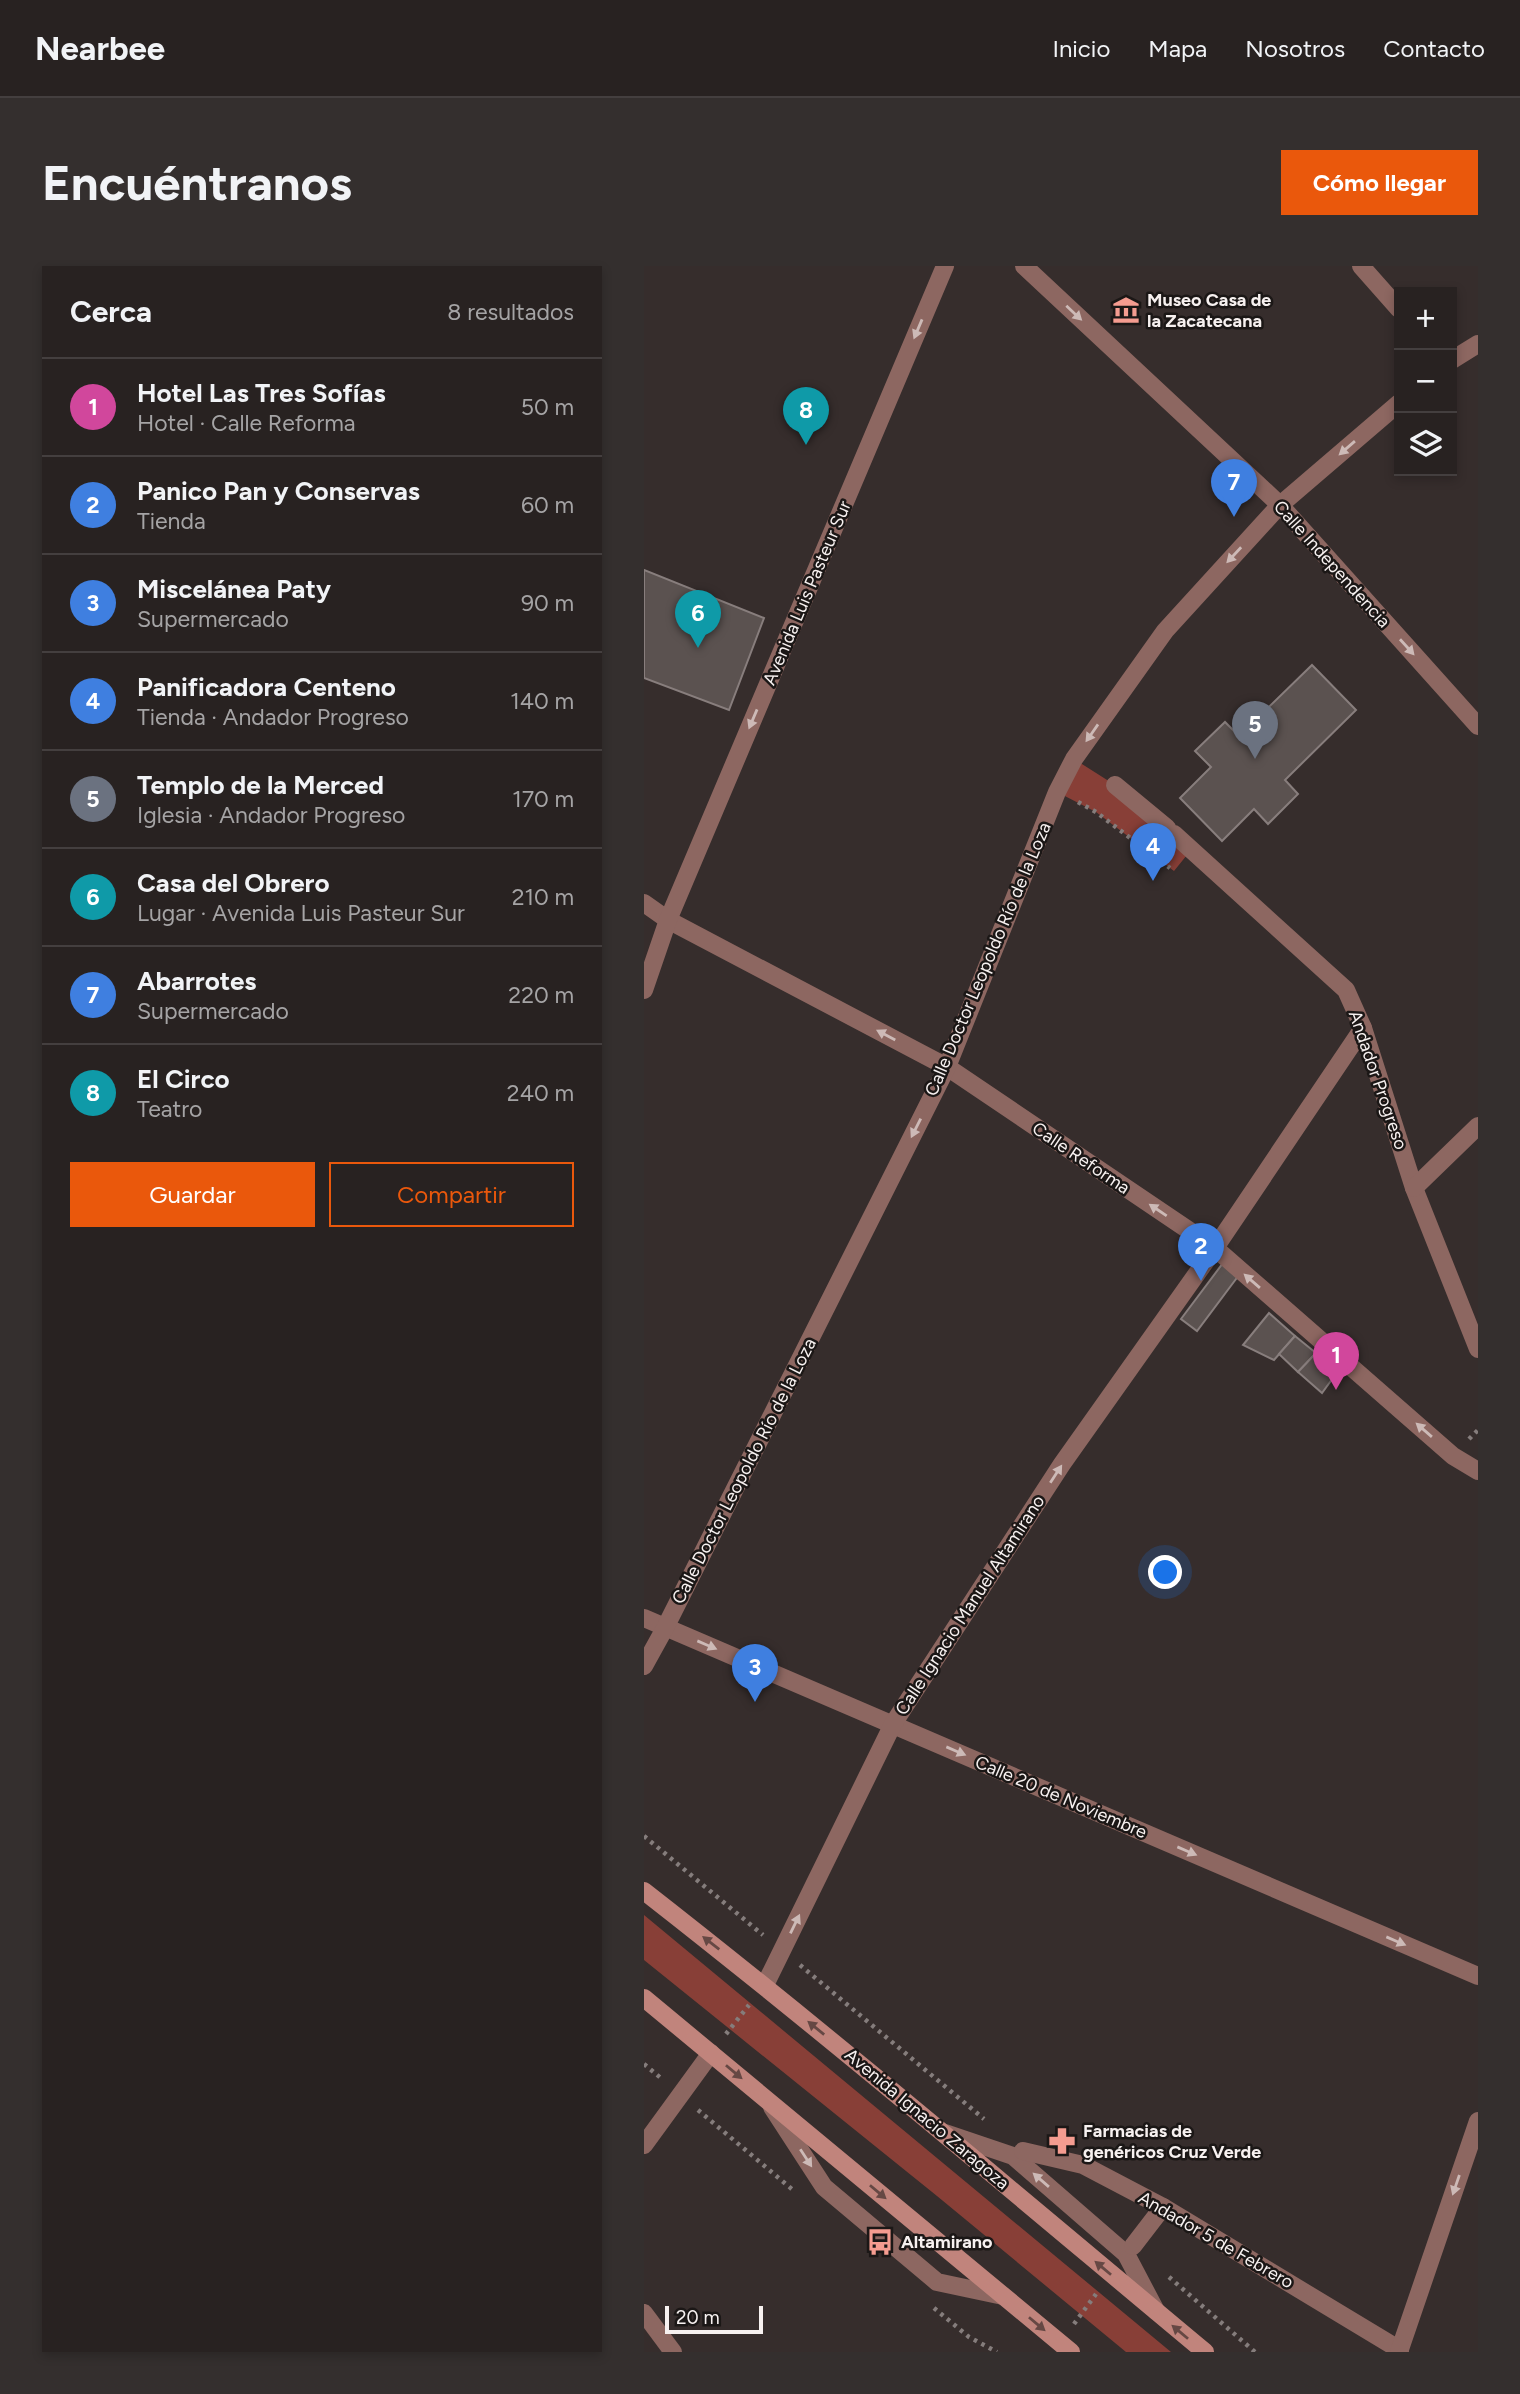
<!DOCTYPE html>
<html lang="es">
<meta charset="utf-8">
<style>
:root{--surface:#282221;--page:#342f2e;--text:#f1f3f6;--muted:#a5a4a5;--line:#443f3f;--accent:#ea580c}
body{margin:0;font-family:Figtree,sans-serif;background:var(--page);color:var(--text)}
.controls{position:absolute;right:21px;top:21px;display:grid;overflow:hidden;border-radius:0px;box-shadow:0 4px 10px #0003}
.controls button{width:63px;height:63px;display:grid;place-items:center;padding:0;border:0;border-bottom:2px solid var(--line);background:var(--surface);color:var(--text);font:35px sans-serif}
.scale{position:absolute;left:21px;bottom:18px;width:98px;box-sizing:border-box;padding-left:7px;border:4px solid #f7f1f0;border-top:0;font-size:19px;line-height:24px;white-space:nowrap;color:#f7f1f0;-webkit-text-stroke:5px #1b1716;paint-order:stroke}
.you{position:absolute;left:522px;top:1307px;width:24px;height:24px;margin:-18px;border:5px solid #fff;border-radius:50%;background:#1a73e8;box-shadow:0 0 0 10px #1a73e833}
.badge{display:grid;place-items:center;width:46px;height:46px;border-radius:50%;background:var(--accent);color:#fff;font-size:23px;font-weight:700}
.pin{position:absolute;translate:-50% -58px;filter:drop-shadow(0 2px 4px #0008)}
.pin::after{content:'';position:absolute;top:37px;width:24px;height:21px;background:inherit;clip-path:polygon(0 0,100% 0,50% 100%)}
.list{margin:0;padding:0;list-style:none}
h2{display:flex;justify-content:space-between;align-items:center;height:91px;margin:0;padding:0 28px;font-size:30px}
h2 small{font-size:23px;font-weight:400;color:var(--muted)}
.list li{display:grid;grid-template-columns:46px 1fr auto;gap:21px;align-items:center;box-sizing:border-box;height:98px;padding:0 28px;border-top:2px solid var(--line)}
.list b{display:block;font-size:26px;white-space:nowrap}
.list p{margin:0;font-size:23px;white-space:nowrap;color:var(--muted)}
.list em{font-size:23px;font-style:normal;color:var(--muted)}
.actions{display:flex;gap:14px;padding:21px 28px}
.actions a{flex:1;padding:16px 0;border:2px solid var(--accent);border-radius:0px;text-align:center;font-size:24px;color:var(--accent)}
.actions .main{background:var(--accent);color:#fff}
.icon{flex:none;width:38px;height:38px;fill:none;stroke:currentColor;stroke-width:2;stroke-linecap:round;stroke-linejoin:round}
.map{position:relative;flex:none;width:834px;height:2086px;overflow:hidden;border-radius:0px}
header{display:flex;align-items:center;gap:42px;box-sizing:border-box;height:98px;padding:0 35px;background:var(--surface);border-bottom:2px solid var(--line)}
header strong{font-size:33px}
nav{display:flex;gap:38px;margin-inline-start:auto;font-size:24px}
.intro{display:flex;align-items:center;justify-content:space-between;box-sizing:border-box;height:168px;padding:0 42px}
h1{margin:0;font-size:49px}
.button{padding:18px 32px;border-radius:0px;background:var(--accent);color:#fff;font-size:24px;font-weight:700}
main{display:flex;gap:42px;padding:0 42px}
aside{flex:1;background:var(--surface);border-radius:0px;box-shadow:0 4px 10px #0003}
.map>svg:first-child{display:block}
.green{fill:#883f37}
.building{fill:#5b5250;stroke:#887e7d;stroke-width:2}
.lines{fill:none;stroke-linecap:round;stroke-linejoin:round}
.path{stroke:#857d7c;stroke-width:4.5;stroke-dasharray:3.5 5;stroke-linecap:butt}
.service{stroke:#8d6761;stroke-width:18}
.pedestrian{stroke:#8d6761;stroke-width:18}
.minor{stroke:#8d6761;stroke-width:18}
.tertiary{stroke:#8d6761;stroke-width:18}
.secondary{stroke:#c1847c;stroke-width:18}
.oneway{fill:#cdbab7}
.oneway2{fill:#664844}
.labels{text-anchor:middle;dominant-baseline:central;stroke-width:5;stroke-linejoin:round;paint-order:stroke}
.poi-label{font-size:18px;font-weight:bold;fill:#f7f1f0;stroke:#1b1716;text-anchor:start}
.street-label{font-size:18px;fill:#f7f1f0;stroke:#1b1716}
</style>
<header>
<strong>Nearbee</strong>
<nav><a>Inicio</a><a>Mapa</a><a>Nosotros</a><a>Contacto</a></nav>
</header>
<div class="intro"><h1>Encuéntranos</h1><a class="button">Cómo llegar</a></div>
<main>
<aside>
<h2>Cerca<small>8 resultados</small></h2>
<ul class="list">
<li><span class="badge" style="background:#d1479c">1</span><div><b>Hotel Las Tres Sofías</b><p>Hotel · Calle Reforma</p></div><em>50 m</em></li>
<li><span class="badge" style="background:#3f7fe0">2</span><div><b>Panico Pan y Conservas</b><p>Tienda</p></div><em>60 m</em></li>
<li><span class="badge" style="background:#3f7fe0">3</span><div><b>Miscelánea Paty</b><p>Supermercado</p></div><em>90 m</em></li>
<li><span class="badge" style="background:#3f7fe0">4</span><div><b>Panificadora Centeno</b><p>Tienda · Andador Progreso</p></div><em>140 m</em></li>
<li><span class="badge" style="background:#6b7280">5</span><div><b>Templo de la Merced</b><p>Iglesia · Andador Progreso</p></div><em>170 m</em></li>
<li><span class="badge" style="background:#0f9aa8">6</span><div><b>Casa del Obrero</b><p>Lugar · Avenida Luis Pasteur Sur</p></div><em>210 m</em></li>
<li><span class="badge" style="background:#3f7fe0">7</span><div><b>Abarrotes</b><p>Supermercado</p></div><em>220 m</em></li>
<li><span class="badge" style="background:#0f9aa8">8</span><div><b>El Circo</b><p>Teatro</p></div><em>240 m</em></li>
</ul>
<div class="actions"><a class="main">Guardar</a><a>Compartir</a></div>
</aside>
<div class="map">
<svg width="834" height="2086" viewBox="0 0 834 2086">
<rect width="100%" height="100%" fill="#362d2c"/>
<g class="green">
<path d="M430,493l41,26 76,65 -17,21 -78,-59 -39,-20z"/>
<path d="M0,1649l527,437h-45l-189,-156 -293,-236z"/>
</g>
<g class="building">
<path d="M0,304l120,48 -35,92 -85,-32z"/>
<path d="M668,399l44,45 -71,70 13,14 -30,30 -14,-15 -32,32 -42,-43 31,-31 -16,-16 30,-29 14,14z"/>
<path d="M579,997l16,12 -42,56 -16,-12z"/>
<path d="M625,1047l26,23 -21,24 -31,-15z"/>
<path d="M651,1070l21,17 -18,19 -19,-18z"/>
<path d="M672,1087l22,18 -16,22 -24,-21z"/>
</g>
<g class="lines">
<g class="path">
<path d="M434,536l18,10 74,56"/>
<path d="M825,1173l9,-9"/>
<path d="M0,1570l119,99"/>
<path d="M156,1699l184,154"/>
<path d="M82,1768l23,-29"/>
<path d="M0,1798l18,15"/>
<path d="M54,1844l95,80"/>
<path d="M525,2011l86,75"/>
<path d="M290,2042l35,29 28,15"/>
<path d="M430,2058l22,-30"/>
</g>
<g class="service">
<path d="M128,1841l52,80 113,95 66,14"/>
<path d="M301,1867l68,23 113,98 30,57"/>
</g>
<g class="pedestrian">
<path d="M717,0l38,43"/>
<path d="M471,519l52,43"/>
<path d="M530,568l172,156 17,38 51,160 64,161"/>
<path d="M571,982l148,-220"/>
<path d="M379,1885l60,14 80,42 237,143"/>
<path d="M489,1980l30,-39"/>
</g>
<g class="minor">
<path d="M808,94l26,-16"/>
<path d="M0,637l24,17 279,147 268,181 238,208 25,15"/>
<path d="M770,922l64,-62"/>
<path d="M0,1352l834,358"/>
<path d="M0,1400l21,-38 282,-561 110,-275 17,-33 91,-128 115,-126 119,-102"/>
<path d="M121,1719l128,-261 169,-260 153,-216"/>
<path d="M0,1879l67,-92"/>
<path d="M755,2086l79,-231"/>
</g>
<g class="tertiary">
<path d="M380,0l256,239 198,221"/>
<path d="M0,724l24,-70 277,-654"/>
<path d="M0,2047l29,39"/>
</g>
<g class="secondary">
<path d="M0,1625c191,149 375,306 561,461"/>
<path d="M0,1732l427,354"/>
</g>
</g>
<defs><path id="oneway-solid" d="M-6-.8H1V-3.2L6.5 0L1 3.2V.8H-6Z" transform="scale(1.75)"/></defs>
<g class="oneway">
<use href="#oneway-solid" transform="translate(430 47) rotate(43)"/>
<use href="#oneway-solid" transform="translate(274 63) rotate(113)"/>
<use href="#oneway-solid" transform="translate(703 182) rotate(139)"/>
<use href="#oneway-solid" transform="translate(590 289) rotate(133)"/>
<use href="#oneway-solid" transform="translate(763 381) rotate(48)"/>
<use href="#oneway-solid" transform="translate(109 453) rotate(113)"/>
<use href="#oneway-solid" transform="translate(448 467) rotate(125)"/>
<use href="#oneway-solid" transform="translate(242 769) rotate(-152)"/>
<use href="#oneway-solid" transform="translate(272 862) rotate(117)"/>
<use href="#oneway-solid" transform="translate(514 944) rotate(-146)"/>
<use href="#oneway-solid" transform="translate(608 1015) rotate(-139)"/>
<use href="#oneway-solid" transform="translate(780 1164) rotate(-139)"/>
<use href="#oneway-solid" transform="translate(412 1208) rotate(-57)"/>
<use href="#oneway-solid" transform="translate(63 1379) rotate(23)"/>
<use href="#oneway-solid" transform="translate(312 1485) rotate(23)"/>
<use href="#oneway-solid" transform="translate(543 1585) rotate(23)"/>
<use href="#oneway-solid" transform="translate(151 1658) rotate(-64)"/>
<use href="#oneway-solid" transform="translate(752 1675) rotate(23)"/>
<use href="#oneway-solid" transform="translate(162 1892) rotate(57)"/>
<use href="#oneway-solid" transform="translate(397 1914) rotate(-139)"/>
<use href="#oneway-solid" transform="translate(812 1919) rotate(109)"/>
</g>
<g class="oneway2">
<use href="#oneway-solid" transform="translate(67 1677) rotate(-142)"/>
<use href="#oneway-solid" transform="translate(172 1762) rotate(-141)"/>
<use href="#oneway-solid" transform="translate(90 1806) rotate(40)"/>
<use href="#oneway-solid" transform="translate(234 1926) rotate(40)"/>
<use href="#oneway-solid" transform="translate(459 2002) rotate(-140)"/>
<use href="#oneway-solid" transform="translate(393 2058) rotate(40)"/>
<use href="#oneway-solid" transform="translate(536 2066) rotate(-140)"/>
</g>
<defs>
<symbol id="museum-bare" viewBox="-9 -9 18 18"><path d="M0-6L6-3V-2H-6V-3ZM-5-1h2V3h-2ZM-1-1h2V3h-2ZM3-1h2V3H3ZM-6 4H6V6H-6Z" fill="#f59c90" stroke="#1b1716" stroke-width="2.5" paint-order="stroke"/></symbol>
<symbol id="pharmacy-bare" viewBox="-9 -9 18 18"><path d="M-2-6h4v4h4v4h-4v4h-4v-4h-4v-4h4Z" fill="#f59c90" stroke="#1b1716" stroke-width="2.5" paint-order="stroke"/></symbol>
<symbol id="bus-bare" viewBox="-9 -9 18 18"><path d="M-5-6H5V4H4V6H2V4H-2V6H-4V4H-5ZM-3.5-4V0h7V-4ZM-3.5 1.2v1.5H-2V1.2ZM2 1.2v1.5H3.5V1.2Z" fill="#f59c90" stroke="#1b1716" stroke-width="2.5" paint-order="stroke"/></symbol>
</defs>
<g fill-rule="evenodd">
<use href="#museum-bare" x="463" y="25" width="38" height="38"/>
<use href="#pharmacy-bare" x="399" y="1856" width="38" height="38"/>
<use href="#bus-bare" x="217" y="1957" width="38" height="38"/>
</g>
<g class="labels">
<g class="poi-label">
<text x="503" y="34">Museo Casa de<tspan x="503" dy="21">la Zacatecana</tspan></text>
<text x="439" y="1865">Farmacias de<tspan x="439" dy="21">genéricos Cruz Verde</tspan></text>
<text x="257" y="1976">Altamirano</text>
</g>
<g class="street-label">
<text transform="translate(688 298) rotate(48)">Calle Independencia</text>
<text transform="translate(163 327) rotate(-67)">Avenida Luis Pasteur Sur</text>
<text transform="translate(344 693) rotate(-67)">Calle Doctor Leopoldo Río de la Loza</text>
<text transform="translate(734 814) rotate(71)">Andador Progreso</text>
<text transform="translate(437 892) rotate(34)">Calle Reforma</text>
<text transform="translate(100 1205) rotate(-63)">Calle Doctor Leopoldo Río de la Loza</text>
<text transform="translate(326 1339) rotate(-57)">Calle Ignacio Manuel Altamirano</text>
<text transform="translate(417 1531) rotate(23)">Calle 20 de Noviembre</text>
<text transform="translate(283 1853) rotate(40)">Avenida Ignacio Zaragoza</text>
<text transform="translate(572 1974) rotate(30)">Andador 5 de Febrero</text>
</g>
</g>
</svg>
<div class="controls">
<button>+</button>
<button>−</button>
<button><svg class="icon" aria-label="layers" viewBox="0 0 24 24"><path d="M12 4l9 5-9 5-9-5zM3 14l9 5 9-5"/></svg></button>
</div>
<div class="scale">20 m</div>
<div class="you"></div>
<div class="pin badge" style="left:692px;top:1124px;background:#d1479c">1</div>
<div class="pin badge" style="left:557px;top:1015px;background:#3f7fe0">2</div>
<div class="pin badge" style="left:111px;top:1436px;background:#3f7fe0">3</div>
<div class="pin badge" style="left:509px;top:615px;background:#3f7fe0">4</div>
<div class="pin badge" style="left:611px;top:493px;background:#6b7280">5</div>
<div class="pin badge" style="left:54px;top:382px;background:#0f9aa8">6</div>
<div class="pin badge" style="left:590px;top:251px;background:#3f7fe0">7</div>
<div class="pin badge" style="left:162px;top:179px;background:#0f9aa8">8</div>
</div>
</main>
